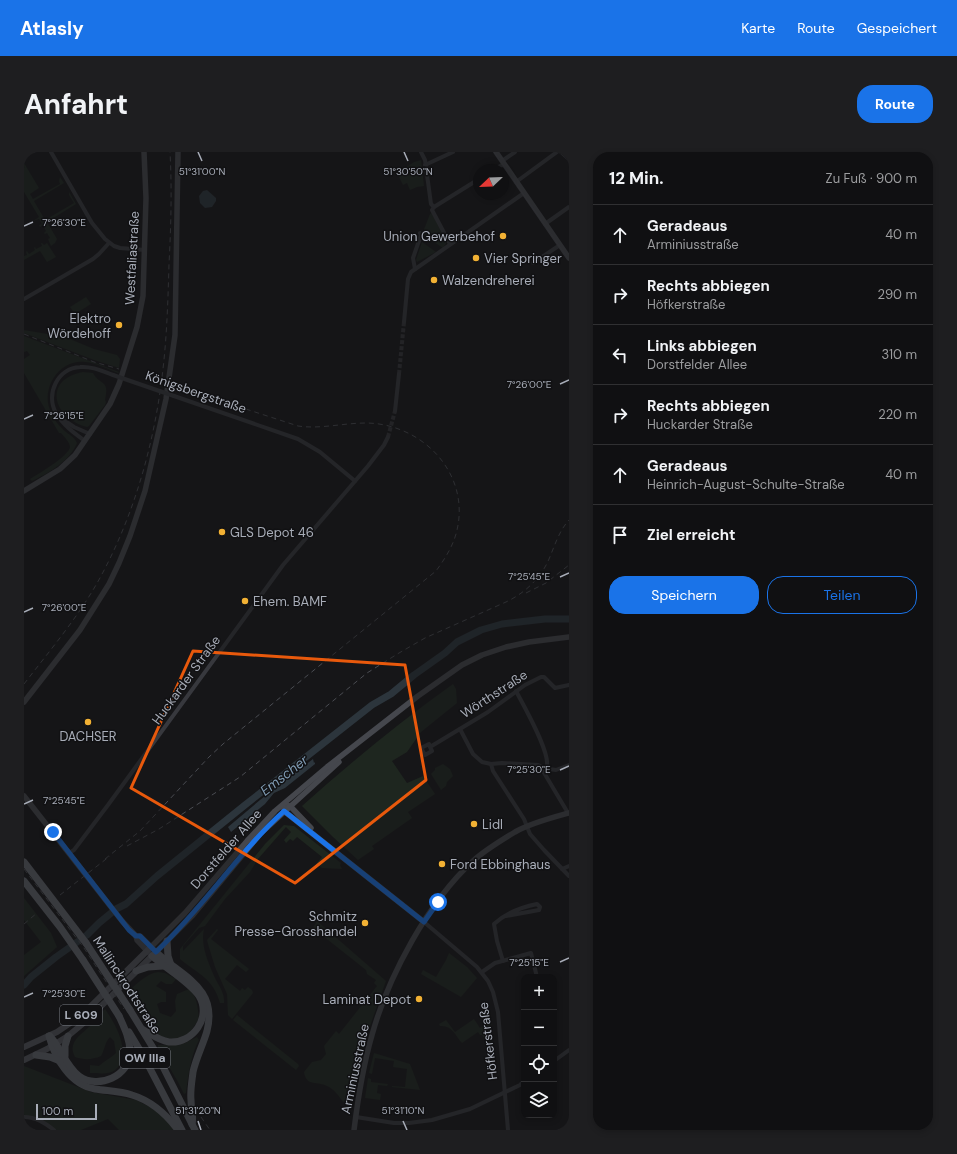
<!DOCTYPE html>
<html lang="de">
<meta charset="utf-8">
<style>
:root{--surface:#101012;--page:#1e1e20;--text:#f1f3f6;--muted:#9c9d9f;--line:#303032;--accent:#1a73e8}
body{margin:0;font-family:"DM Sans",sans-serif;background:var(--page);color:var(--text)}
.controls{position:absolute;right:12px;bottom:12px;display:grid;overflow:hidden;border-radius:8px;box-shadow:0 2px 6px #0003}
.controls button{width:36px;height:36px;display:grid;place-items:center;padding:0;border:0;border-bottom:1px solid var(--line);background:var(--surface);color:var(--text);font:20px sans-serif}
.compass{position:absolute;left:449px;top:12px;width:36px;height:36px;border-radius:50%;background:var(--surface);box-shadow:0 2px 6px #0003;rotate:247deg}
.scale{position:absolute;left:12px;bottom:10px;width:61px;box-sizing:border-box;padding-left:4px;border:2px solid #a8adb8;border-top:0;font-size:11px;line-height:14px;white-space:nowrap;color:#a8adb8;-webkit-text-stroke:3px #111113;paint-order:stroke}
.stop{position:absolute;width:12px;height:12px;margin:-9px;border:3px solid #1a73e8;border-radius:50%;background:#fff}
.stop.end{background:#1a73e8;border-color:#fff;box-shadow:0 1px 4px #0008}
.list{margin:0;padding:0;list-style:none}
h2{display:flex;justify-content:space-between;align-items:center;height:52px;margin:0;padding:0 16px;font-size:17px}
h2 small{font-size:13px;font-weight:400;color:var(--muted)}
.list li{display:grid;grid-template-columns:26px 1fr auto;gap:12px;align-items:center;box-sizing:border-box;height:60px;padding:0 16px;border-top:1px solid var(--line)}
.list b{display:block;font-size:15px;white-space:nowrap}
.list p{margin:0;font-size:13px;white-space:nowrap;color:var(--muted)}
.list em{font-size:13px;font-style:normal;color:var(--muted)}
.actions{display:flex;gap:8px;padding:12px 16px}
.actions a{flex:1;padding:9px 0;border:1px solid var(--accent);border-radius:16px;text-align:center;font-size:14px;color:var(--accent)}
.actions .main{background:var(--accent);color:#fff}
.icon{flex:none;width:22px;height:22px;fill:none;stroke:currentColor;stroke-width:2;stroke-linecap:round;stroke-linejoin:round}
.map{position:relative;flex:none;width:545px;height:978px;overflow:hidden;border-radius:16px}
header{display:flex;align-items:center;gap:24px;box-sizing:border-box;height:56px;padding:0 20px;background:var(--accent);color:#fff}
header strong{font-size:19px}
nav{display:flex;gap:22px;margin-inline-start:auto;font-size:14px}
.intro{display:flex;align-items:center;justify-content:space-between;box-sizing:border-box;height:96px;padding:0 24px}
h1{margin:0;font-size:28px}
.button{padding:10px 18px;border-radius:16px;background:var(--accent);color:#fff;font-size:14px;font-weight:700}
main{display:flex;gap:24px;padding:0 24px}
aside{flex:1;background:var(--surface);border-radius:16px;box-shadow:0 2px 6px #0003}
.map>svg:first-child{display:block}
.green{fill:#1e261f}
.water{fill:#2c353c}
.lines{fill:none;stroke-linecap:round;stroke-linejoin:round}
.river{stroke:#2c353c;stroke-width:7}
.street-tunnel{stroke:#333438;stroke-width:4;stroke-dasharray:4 2;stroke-linecap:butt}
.street{stroke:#37383d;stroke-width:4}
.secondary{stroke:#45474d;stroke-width:5.5}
.primary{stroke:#53555c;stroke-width:6}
.highway{stroke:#63666e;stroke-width:7}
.tram{stroke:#4a4c52;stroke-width:1}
.rail{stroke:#4a4c52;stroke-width:1;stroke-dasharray:5 4;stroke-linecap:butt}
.street-bridge{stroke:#37383d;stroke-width:4}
.highway-bridge{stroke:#63666e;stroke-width:7}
.route{stroke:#1a73e8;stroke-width:5}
.marked{fill:none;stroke:#e8590c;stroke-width:3;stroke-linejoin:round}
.ticks{fill:none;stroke:#a8adb8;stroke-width:1.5}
.poi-dot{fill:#f2b134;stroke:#111113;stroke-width:1.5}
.labels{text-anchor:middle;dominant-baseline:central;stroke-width:3;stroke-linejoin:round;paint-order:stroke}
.shield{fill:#111113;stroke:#7b7e86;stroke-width:1}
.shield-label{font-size:12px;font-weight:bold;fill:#a8adb8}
.poi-label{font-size:13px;fill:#a8adb8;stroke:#111113;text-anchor:start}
.street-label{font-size:13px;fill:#a8adb8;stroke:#111113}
.water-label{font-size:14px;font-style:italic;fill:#7f9bb3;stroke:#111113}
.ticks-label{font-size:10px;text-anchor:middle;fill:#a8adb8;stroke:#111113;stroke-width:3;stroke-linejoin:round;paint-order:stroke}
</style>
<header>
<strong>Atlasly</strong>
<nav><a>Karte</a><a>Route</a><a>Gespeichert</a></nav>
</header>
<div class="intro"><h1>Anfahrt</h1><a class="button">Route</a></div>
<main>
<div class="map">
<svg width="545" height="978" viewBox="0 0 545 978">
<rect width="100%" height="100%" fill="#161618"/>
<g class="green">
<path d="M397,8l3,26 -7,1 -7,3 -3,-7 -4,2 -6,-12 17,-11z"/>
<path d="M0,11l15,25 -9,6 3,5 27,-15 -1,-3 1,-4 4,6 -30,18 11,19 29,-17 -5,-8v-3l7,12 -29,18 10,17 -2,4 -4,3 -3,-7 2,-1 -3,-5 -2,1 -1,-1 2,-2 -3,-6 -3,2 -1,-2 3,-1 -3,-5 -6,2 6,-4 -15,-25z"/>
<path d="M408,61l15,29 -4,6 -20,-13 1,-2 -1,-1 7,-18z"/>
<path d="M398,90l14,10 -19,10 -1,-2z"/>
<path d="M17,91h1l2,2 3,-2 9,14 -9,5 -7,-11 -16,9v-4l3,-1 -1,-3 1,-1 2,3 6,-4 -1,-2 1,-1 1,2 6,-3z"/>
<path d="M62,145l5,7 -16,10 -5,-7z"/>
<path d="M0,178l41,7 29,12 23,6 3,4 -1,9 -25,-8 -70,-27z"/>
<path d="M0,184l95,36 -1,1c-10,-4 -22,-10 -33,-11 -25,-3 -44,25 -35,48 3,9 9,16 16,22 4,3 9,6 11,11 -7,18 -28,30 -45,38l-2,-2c8,-5 39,-23 40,-32 0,-5 -6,-10 -9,-14h-2l-35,-60v-14l6,-4 -3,-4 -3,1z"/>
<path d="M59,220l10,1c7,13 17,6 12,27l1,2 -1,3 -16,21 -2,1c-35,-9 -44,-48 -4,-55z"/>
<path d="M429,532l3,5 1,14 -36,29 -14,20 -15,9 15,22 16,-7 12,18 -27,18 4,6 -40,28 2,3 -16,11 -25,-23 -31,-31c48,-43 98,-84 151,-122z"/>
<path d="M419,612l7,5 3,7 -6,6 -1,4 -5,4 -10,-16 4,-4v-2z"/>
<path d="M260,673l10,1 47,37 -1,2 2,4 -20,-1 -6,-4 6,-7 -25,-20 -4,4 -3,-2 -4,4 -2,-3 7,-8 -5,-5 -28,32 -8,13 -25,27 -20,27 -6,2 -16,18v5l21,-22c-4,16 5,36 12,51 4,7 9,15 8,23h-4c-7,-25 -22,-29 -40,-44v-10l85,-105z"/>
<path d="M0,746l27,35 6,14 -33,29v-21l17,-13 -17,-22z"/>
<path d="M293,769l69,60 -21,59 -12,55 -4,5 -6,2c-4,-6 -9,-13 -16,-16 -9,-5 -21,1 -23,-14l8,-10 9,-2 5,-6 -2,-8 12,-15 3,3 38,-48 -3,-3 2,-3 -9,-6 -1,-4 -53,-42z"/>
<path d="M193,777l1,1 -7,9 38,30 -3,3 -9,-7 -12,14 15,12 2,-3 3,2 3,-3 4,3 1,3 -21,26 -4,-4 -1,-21 -12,-27 -7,-23 -1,-4z"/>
<path d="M425,801l18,14 10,11 -16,19 -40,-23 2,-4 13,7 10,-17z"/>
<path d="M134,820l7,1 11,6 -4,5h-6l-5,-3 -5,5 10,6v10h-5l-4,2 3,9 11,4 5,-6 -1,-10 2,-7 12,-5c8,7 9,19 10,30 -3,4 -7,11 -11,15 -4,3 -9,5 -14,5 -24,1 -36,-29 -47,-46 9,-9 19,-19 31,-21z"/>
<path d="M81,857c10,14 28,45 10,61 -6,5 -17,3 -25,3v-8l9,1c5,-5 12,-8 17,-13l-2,-12 -4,-4c-5,5 -5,12 -9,19 -9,4 -17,4 -26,1 -8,-15 6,-22 15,-31 5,-6 10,-12 15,-17z"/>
<path d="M213,863l61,49 1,2 -3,4 -63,-50z"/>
<path d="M450,867l6,9 11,-8 2,27 -4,-6 -2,1 -5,-7h-2l-2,-3 -16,11c-7,-8 -10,-18 -22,-17l-1,-2 7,-4 9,12z"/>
<path d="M173,885l2,3c-8,14 -11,37 -13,53l-2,1 -6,-12 -20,-34v-3h18l9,-2z"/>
<path d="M350,901l36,11 10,26 -28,-3v-1l13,1 2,-18 -14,-2 1,-6 -19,-3 -3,16 -3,-1z"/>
<path d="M0,914l67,26 45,8 26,13 12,17h-55l-11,-11 -27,11h-26l-8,-7 -23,-7z"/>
<path d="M344,926l3,1v3l17,2 -1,2 -9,-1 -1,8 4,1 -1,6 -15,-2z"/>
</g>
<g class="water">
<path d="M183,38l9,8v3l-4,6 -7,1 -5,-5 -1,-7 4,-5z"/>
<path d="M289,607l1,4 1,-1v2l-30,24 -11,5 -9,11 -34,28 -3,-5 32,-27z"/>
</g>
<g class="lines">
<path class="river" d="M0,833l7,-8 25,-20 31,-22 12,-12 17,-14 10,-5 31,-28 88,-71 127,-100 19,-11 23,-19 31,-22 12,-11 24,-12 21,-6 17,-2 26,-3h24"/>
<g class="street-tunnel">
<path d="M375,222l5,-52"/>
<path d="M364,285l7,-26"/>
</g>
<g class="street">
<path d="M27,0l41,71 13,16 9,7 6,2 25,2"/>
<path d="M397,0l4,8 6,44 3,3 -2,3 18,34"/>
<path d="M537,0l8,7"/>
<path d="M478,9l13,-9"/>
<path d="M401,13l28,-13"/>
<path d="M469,18l11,-6"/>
<path d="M492,30l41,-30"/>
<path d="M410,55l45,-28"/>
<path d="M521,72l24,-17"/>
<path d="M509,111l27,-18"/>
<path d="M391,117l-2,-11 8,-23 -1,-2"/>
<path d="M0,147l69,-40 6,-5 10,-11"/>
<path d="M380,170l4,-43 3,-7 113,-79"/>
<path d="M150,244l124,43 22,13 35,29"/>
<path d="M371,259l4,-37"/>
<path d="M38,267l12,8 16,7"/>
<path d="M61,289c-11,-8 -22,-16 -29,-28 -11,-19 2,-45 24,-46 12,-1 22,4 33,8"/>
<path d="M492,539c8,15 33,59 31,74"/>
<path d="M436,577l13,25 9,8 9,2 11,-1 36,2 2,1 28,47"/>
<path d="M406,595l2,4 -7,4 -4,-7 8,-4 1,3 58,-35 37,-27 16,-8h3l11,11 14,-3"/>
<path d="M467,612l2,7 31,48 6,15 14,16 25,26"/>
<path d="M525,617l7,1 13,-5"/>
<path d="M45,701l5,-3 34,-45 175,-240 85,-99 16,-21 4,-8"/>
<path d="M538,717l7,-3"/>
<path d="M400,770l53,45 11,14 5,11 5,20 10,118"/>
<path d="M479,809l-6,-20 -3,-17c12,-11 28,-17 43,-20l3,3 -1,3 -33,6"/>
<path d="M458,820l13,-9 36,-10 6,24"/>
<path d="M500,856v2"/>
<path d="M530,909l15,-11"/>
<path d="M0,965c12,0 21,6 30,13"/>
<path d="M332,965l38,6h15l23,-3 38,-11 50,-24 4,-4"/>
</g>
<g class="secondary">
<path d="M472,0l73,106"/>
<path d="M0,339l36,-22 15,-14 35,-51 9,-20 18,-57 6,-31 3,-98 -2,-46"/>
<path d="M0,550l56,-72 29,-46 10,-21 11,-27 15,-45 21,-92 9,-64 3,-183"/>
<path d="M0,644l98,125 14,15 1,4 15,16"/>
<path d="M263,653l3,1 21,22"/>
<path d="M260,656v3l140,111"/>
<path d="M112,784h4l16,16 37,-37 67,-81 79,-72"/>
<path d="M127,795l34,-34 62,-72 28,-30 52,-44 91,-71 44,-31 20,-10 24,-8 23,-5 40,-5"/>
<path d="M330,978c4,-32 9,-64 18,-95 16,-58 56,-133 101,-174 12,-11 27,-20 42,-29 16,-9 36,-14 54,-19"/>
</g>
<g class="primary">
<path d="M0,895l33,-15 25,-17 69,-68"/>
<path d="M0,908l23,-11 21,-13 18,-15 69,-68"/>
</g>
<g class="highway">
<path d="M0,710l62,81"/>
<path d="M0,729l36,46 23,33"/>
<path d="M143,789l1,15 3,9"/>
<path d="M132,800c26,25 62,35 51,79 -4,14 -11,27 -14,41 -1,9 -3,19 -2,28 0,9 3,15 1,24"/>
<path d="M112,819l12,-4 15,-1"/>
<path d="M106,858l25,41 40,79"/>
<path d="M118,877c9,5 16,11 27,13 24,2 43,-25 30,-46 -9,-14 -34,-28 -47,-40"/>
<path d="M105,880l15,25 38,73"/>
<path d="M25,884c6,22 21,49 46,53 12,2 25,2 37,6 20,6 34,19 46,35"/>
<path d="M26,884c11,12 16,30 29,40 19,14 51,0 51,-24 0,-13 -6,-25 -11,-36"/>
<path d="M12,903l14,2 10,4"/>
<path d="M41,904v-10l3,-10"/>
</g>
<path class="tram" d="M470,0l75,108"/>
<g class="rail">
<path d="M0,182l70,28 25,7"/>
<path d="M502,441l20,-10 23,-18"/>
<path d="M0,532c27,-35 56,-69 77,-108 34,-63 54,-135 62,-207 4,-35 5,-70 6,-105 2,-38 3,-75 1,-112"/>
<path d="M103,694l32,-17 81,-52 127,-104 32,-20 26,-15 81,-36c19,-9 35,-24 43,-43 6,-14 10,-28 20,-39"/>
<path d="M81,707l35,-28 69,-74 14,-13 213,-173c8,-11 16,-23 20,-37 15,-53 -24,-102 -77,-110 -26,-4 -54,6 -81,2l-123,-40"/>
<path d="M0,717l60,79 40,61"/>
<path d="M36,743l50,-39"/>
<path d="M0,772l13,-11"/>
<path d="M177,965l9,13"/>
</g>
<path class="street-bridge" d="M89,223l61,21"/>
<g class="highway-bridge">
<path d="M62,791l44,67"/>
<path d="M59,808l36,56"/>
</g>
</g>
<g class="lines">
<path class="route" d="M29,680l76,98 7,6h4l16,16c47,-44 81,-98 128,-141l140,111 14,-20"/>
</g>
<path d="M0 0H545V978H0ZM169,499l212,14 21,115 -131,103 -164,-95z" fill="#161618" fill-opacity=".55" fill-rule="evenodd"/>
<path class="marked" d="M169,499l212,14 21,115 -131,103 -164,-95z"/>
<path class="ticks" d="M174,0l4,9M380,0l4,9M0,74l9,-4M536,232l9,-4M0,267l9,-4M536,425l9,-4M0,460l9,-4M536,618l9,-4M0,652l9,-4M536,810l9,-4M0,845l9,-4M174,969l3,9M379,969l4,9"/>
<g class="poi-dot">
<circle cx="479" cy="84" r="4"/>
<circle cx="452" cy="106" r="4"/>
<circle cx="410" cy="128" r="4"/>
<circle cx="95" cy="173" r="4"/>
<circle cx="198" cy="380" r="4"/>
<circle cx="221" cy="449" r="4"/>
<circle cx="64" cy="570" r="4"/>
<circle cx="450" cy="672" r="4"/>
<circle cx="418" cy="712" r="4"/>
<circle cx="341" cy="771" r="4"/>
<circle cx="395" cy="847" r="4"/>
</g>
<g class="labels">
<g class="shield">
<rect x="36" y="853" width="42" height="20" rx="3"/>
<rect x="96" y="896" width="50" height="20" rx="3"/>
</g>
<g class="shield-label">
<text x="57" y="863">L 609</text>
<text x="121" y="906">OW IIIa</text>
</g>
<g class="poi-label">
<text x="471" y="84" text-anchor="end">Union Gewerbehof</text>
<text x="460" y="106">Vier Springer</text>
<text x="418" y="128">Walzendreherei</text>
<text x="87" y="166" text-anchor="end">Elektro<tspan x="87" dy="15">Wördehoff</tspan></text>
<text x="206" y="380">GLS Depot 46</text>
<text x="229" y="449">Ehem. BAMF</text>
<text x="64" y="584" text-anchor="middle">DACHSER</text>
<text x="458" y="672">Lidl</text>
<text x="426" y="712">Ford Ebbinghaus</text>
<text x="333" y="764" text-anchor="end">Schmitz<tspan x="333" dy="15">Presse-Grosshandel</tspan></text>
<text x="387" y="847" text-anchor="end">Laminat Depot</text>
</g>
<g class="street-label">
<text transform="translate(108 106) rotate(-87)">Westfaliastraße</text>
<text transform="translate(172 240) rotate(19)">Königsbergstraße</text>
<text transform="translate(162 528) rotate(-54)">Huckarder Straße</text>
<text transform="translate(470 542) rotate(-33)">Wörthstraße</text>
<text transform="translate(202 697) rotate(-49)">Dorstfelder Allee</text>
<text transform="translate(103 833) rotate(57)">Mallinckrodtstraße</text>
<text transform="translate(464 889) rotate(-97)">Höfkerstraße</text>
<text transform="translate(331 917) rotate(-78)">Arminiusstraße</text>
</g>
<g class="water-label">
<text transform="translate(260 623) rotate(-38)">Emscher</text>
</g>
</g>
<g class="ticks-label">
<text x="178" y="23">51°31'00"N</text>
<text x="384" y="23">51°30'50"N</text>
<text x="40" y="74">7°26'30"E</text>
<text x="505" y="236">7°26'00"E</text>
<text x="40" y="267">7°26'15"E</text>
<text x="505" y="428">7°25'45"E</text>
<text x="40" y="459">7°26'00"E</text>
<text x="505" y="621">7°25'30"E</text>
<text x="40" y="652">7°25'45"E</text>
<text x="505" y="814">7°25'15"E</text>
<text x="40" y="845">7°25'30"E</text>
<text x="174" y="962">51°31'20"N</text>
<text x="379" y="962">51°31'10"N</text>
</g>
</svg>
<div class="controls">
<button>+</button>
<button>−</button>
<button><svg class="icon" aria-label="locate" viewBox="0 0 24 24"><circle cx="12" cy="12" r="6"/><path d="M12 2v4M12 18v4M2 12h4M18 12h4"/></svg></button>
<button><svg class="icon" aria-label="layers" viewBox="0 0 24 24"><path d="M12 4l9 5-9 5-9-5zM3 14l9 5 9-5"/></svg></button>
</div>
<svg class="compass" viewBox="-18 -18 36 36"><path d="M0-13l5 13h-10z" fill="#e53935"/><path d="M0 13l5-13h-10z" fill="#9c9d9f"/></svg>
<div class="scale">100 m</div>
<div class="stop" style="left:414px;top:750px"></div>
<div class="stop end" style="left:29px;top:680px"></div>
</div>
<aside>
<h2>12 Min.<small>Zu Fuß · 900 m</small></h2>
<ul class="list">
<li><svg class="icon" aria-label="ahead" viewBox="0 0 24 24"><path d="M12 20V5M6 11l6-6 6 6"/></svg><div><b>Geradeaus</b><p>Arminiusstraße</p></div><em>40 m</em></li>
<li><svg class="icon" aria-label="right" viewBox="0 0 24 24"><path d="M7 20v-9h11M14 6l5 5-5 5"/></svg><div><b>Rechts abbiegen</b><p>Höfkerstraße</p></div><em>290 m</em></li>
<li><svg class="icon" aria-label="left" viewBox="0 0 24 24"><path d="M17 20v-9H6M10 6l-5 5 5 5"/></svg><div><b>Links abbiegen</b><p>Dorstfelder Allee</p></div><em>310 m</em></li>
<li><svg class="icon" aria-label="right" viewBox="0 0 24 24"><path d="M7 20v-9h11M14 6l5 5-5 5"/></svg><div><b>Rechts abbiegen</b><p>Huckarder Straße</p></div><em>220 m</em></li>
<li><svg class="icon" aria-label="ahead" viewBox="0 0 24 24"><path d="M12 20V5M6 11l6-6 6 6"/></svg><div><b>Geradeaus</b><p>Heinrich-August-Schulte-Straße</p></div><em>40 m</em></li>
<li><svg class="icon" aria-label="arrive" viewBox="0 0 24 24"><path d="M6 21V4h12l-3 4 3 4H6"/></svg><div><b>Ziel erreicht</b></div></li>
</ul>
<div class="actions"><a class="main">Speichern</a><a>Teilen</a></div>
</aside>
</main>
